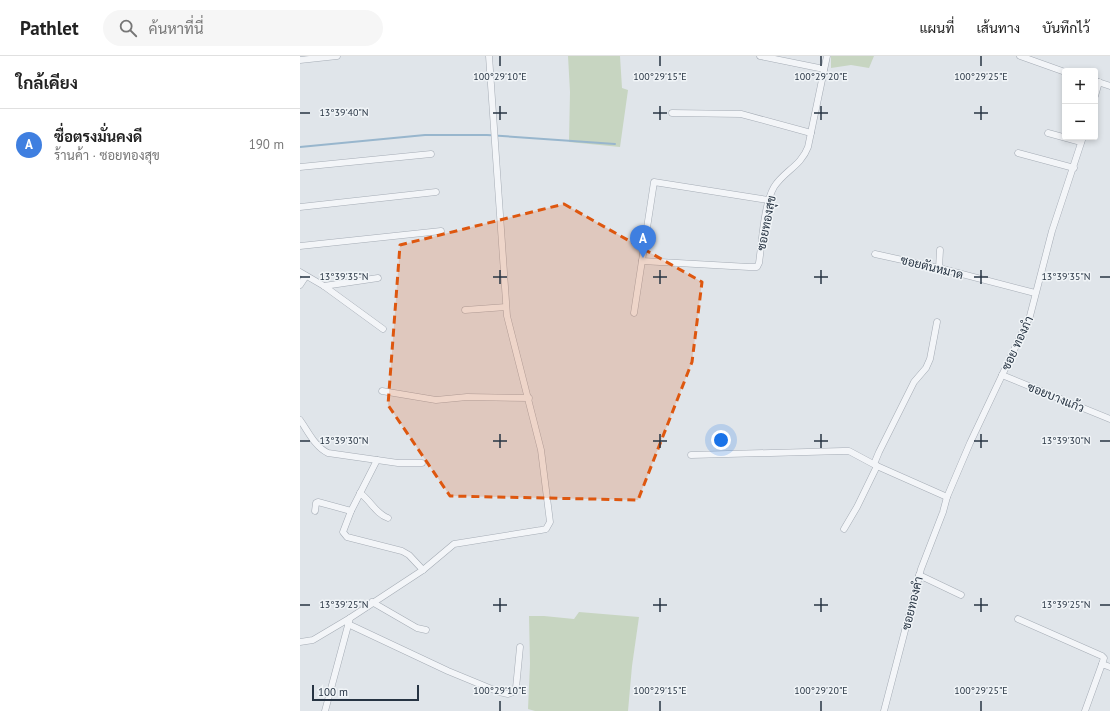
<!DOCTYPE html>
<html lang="th">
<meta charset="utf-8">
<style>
:root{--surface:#fff;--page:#f6f6f6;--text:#222;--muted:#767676;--line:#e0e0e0;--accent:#d93b60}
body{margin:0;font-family:"PT Sans",Sarabun,sans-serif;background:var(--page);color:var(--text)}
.controls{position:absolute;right:12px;top:12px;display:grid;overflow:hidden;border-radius:4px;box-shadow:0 2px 6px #0003}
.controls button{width:36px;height:36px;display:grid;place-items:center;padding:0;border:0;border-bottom:1px solid var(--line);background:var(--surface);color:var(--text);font:20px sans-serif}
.scale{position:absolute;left:12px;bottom:10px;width:107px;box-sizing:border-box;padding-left:4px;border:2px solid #273443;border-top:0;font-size:11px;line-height:14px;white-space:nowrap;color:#273443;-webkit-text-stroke:3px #f0f4f7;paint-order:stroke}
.you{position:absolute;left:421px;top:384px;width:14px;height:14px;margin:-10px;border:3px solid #fff;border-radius:50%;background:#1a73e8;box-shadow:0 0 0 6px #1a73e833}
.badge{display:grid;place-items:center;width:26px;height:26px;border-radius:50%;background:var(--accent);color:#fff;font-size:13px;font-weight:700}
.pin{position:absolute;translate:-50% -33px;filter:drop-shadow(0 1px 2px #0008)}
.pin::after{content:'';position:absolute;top:21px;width:14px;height:12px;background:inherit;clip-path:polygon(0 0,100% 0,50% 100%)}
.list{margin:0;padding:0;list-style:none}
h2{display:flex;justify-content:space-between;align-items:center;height:52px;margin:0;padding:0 16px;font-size:17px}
h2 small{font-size:13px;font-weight:400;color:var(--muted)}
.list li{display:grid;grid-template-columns:26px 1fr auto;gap:12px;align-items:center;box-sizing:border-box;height:72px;padding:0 16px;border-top:1px solid var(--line)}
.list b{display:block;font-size:15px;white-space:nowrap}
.list p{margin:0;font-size:13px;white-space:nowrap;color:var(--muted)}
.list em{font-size:13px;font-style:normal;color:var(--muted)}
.icon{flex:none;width:22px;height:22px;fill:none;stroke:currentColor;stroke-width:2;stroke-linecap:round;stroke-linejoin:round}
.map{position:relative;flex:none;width:810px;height:655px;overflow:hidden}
header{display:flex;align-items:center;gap:24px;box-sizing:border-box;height:56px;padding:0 20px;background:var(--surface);border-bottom:1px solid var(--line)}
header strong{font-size:19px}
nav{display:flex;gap:22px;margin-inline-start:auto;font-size:14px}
.search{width:280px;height:36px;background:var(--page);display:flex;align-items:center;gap:10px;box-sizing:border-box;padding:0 14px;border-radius:22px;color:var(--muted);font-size:15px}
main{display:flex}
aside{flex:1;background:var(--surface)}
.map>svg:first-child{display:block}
.green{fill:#c7d5c1}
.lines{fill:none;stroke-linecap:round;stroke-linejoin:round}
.stream{stroke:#98b6cd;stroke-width:2}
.minor-casing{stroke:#a5acb5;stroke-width:7}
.minor{stroke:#f3f5f8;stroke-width:6}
.marked{fill:#de570f;fill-opacity:0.2;stroke:#de570f;stroke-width:3;stroke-dasharray:8 5;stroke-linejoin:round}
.ticks{fill:none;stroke:#273443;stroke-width:1.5}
.labels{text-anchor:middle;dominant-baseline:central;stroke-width:3;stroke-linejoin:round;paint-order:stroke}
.street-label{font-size:12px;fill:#273443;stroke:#f0f4f7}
.ticks-label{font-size:10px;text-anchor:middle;fill:#273443;stroke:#f0f4f7;stroke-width:3;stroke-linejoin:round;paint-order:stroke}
</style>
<header>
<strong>Pathlet</strong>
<div class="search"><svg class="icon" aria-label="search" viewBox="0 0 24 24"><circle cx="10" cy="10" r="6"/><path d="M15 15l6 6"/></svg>ค้นหาที่นี่</div>
<nav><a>แผนที่</a><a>เส้นทาง</a><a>บันทึกไว้</a></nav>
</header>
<main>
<aside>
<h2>ใกล้เคียง<small></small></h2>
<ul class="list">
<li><span class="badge" style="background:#3f7fe0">A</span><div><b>ซื่อตรงมั่นคงดี</b><p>ร้านค้า · ซอยทองสุข</p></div><em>190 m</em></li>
</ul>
</aside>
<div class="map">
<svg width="810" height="655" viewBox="0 0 810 655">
<rect width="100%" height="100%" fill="#e0e5ea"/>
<g class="green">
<path d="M268,0h52l2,32 6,2 -8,57 -51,-5 1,-50z"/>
<path d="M531,0h43l-5,12 -18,-3 -20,3z"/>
<path d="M279,556l60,5 -7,49 -4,45h-93l-7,-2 2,-45 -1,-48h15l30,3z"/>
</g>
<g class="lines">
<path class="stream" d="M0,91l125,-12h62l128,9"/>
<defs>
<g id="minor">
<path d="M460,0l64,13"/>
<path d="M720,0l45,16"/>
<path d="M0,4l37,-4"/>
<path d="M795,25l15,5"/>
<path d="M795,40l4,-14"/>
<path d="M372,57l69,1 70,19"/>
<path d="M748,77l33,9"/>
<path d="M718,97l56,15"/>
<path d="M0,111l131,-13"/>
<path d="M0,151l136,-15"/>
<path d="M0,190l141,-15"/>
<path d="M575,198l64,14 96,25"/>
<path d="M342,205l107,6h8l2,-4c3,-21 5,-59 15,-76 10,-16 27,-21 34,-40l19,-91"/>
<path d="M639,212l1,-18"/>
<path d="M0,216l24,14 59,43"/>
<path d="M0,229l6,-9"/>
<path d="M24,230l54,-8"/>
<path d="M165,254l41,-3"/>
<path d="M334,257l20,-131 114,18"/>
<path d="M702,319l108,44"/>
<path d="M82,335l54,9 31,-3 62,1"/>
<path d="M0,364c8,11 15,27 28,33l70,10h24"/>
<path d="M391,399l152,-4h6l28,15 70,31"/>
<path d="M77,404l-26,51 -8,21 4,5 55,14 7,4 14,15"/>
<path d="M574,408l5,-12 35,-70 12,-14 4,-9 7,-37"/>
<path d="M60,437c11,8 16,21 28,25"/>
<path d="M15,455l1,-8 2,-1 33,9"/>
<path d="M544,473l13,-22 20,-41"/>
<path d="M619,519l42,20"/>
<path d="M72,546l45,26 9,2"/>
<path d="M718,563l84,37 2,2 -2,6"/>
<path d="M48,568l100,47 51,21 9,2 5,-2 3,-4 4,-41"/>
<path d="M0,586l13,-2 37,-22"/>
<path d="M25,655l25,-93 73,-48 31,-26 87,-14 5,-1 4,-7 -9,-72 -34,-134 -18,-260"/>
<path d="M584,655l37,-142 22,-57 4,-15 23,-54 60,-127 22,-85 31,-94"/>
<path d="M785,655l17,-47 8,3"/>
</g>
</defs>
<use href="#minor" class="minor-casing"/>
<use href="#minor" class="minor"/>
</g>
<path class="marked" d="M264,148l138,78 -10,80 -54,138 -188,-4 -62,-91 12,-160z"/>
<path class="ticks" d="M200,0v10M360,0v10M521,0v10M681,0v10M200,50v14M360,50v14M521,50v14M681,50v14M0,57h10M193,57h14M353,57h14M514,57h14M674,57h14M200,214v14M360,214v14M521,214v14M681,214v14M0,221h10M193,221h14M353,221h14M514,221h14M674,221h14M800,221h10M200,378v14M360,378v14M521,378v14M681,378v14M0,385h10M193,385h14M353,385h14M514,385h14M674,385h14M800,385h10M200,542v14M360,542v14M521,542v14M681,542v14M0,549h10M193,549h14M353,549h14M514,549h14M674,549h14M800,549h10M200,645v10M360,645v10M521,645v10M681,645v10"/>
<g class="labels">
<g class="street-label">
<text transform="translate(466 167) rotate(-79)">ซอยทองสุข</text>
<text transform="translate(632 211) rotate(14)">ซอยตันหมาด</text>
<text transform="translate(717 287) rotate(-65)">ซอย ทองภํา</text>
<text transform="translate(756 341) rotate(22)">ซอยบางแก้ว</text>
<text transform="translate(612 547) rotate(-76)">ซอยทองคำ</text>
</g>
</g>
<g class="ticks-label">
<text x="200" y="24">100°29'10"E</text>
<text x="360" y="24">100°29'15"E</text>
<text x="521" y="24">100°29'20"E</text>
<text x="681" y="24">100°29'25"E</text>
<text x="44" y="60">13°39'40"N</text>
<text x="44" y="224">13°39'35"N</text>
<text x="766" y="224">13°39'35"N</text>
<text x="44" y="388">13°39'30"N</text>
<text x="766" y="388">13°39'30"N</text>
<text x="44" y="552">13°39'25"N</text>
<text x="766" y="552">13°39'25"N</text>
<text x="200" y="638">100°29'10"E</text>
<text x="360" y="638">100°29'15"E</text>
<text x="521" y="638">100°29'20"E</text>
<text x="681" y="638">100°29'25"E</text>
</g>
</svg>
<div class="controls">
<button>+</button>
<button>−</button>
</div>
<div class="scale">100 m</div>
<div class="you"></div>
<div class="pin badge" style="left:343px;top:202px;background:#3f7fe0">A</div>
</div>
</main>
